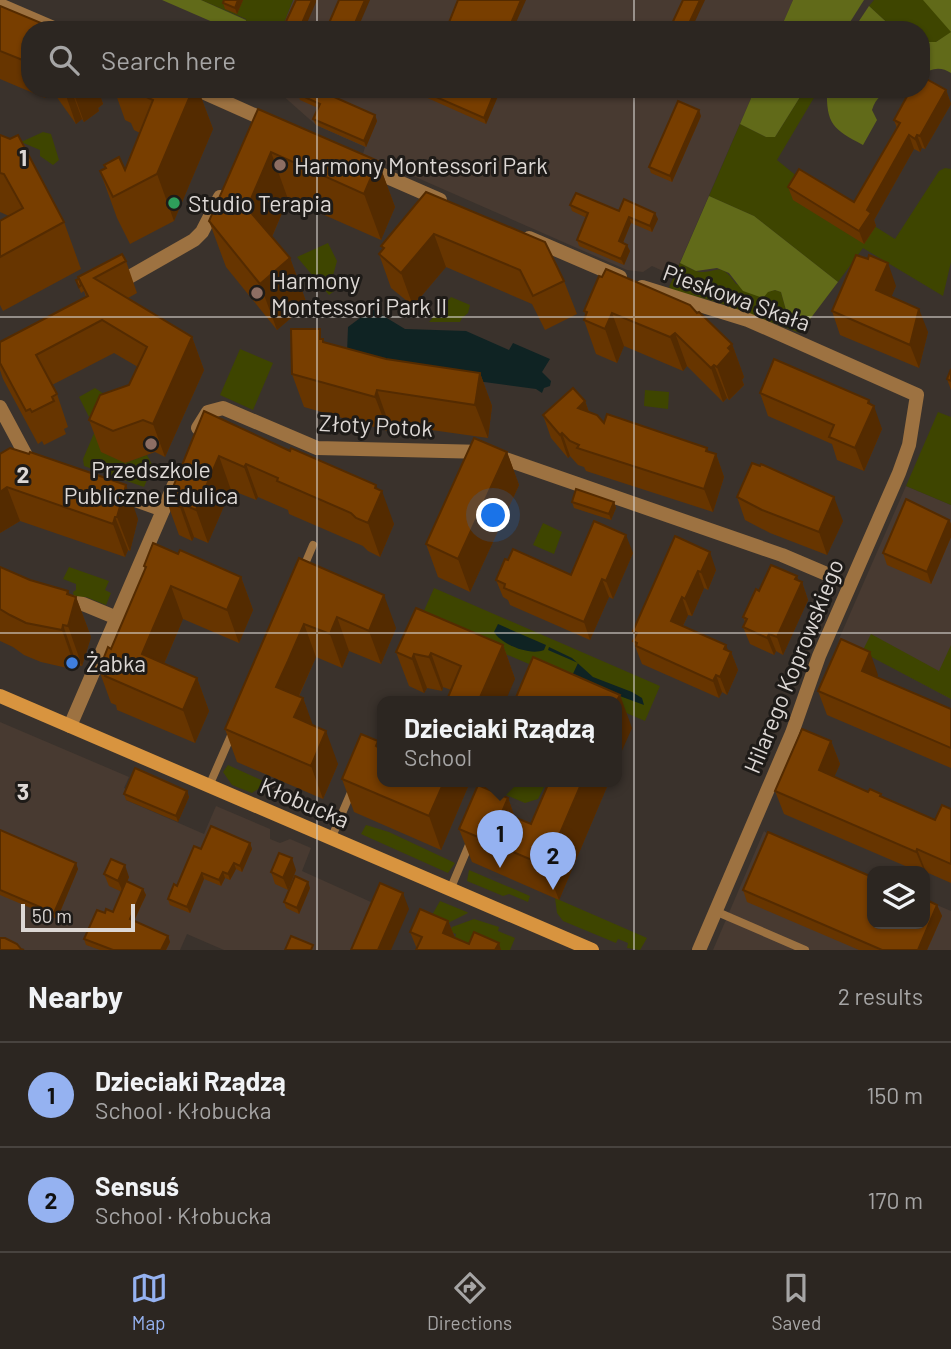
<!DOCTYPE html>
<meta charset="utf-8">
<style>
:root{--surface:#2c2621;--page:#38322e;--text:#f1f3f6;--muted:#a6a5a5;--line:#48433f;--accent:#95b2f1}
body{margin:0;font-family:Barlow,sans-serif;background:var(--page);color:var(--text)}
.controls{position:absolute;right:21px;bottom:21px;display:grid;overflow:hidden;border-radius:14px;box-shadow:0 2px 5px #0004}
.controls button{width:63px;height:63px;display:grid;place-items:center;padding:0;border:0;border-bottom:2px solid var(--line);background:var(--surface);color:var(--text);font:35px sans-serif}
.scale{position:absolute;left:21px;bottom:18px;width:114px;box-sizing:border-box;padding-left:7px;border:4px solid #ddd8d5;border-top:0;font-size:19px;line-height:24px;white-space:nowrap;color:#ddd8d5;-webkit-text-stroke:5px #1e1b18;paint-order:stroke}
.you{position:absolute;left:494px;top:516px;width:24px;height:24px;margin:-18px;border:5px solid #fff;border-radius:50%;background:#1a73e8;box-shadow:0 0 0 10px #1a73e833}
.badge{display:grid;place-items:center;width:46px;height:46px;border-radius:50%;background:var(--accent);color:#111;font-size:23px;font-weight:700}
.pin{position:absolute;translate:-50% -58px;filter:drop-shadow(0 2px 4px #0008)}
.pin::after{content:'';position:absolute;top:37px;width:24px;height:21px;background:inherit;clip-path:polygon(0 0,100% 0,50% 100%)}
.popup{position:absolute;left:377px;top:696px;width:245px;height:91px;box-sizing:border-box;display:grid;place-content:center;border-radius:14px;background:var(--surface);filter:drop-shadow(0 2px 5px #0005);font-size:23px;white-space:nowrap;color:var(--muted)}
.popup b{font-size:26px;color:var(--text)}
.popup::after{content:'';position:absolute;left:50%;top:100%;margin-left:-14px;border:14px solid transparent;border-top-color:var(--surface)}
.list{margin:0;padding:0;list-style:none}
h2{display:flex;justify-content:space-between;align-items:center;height:91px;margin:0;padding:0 28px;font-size:30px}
h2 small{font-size:23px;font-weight:400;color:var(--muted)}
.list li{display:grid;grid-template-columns:46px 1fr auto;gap:21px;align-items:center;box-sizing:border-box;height:105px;padding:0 28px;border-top:2px solid var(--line)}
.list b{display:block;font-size:26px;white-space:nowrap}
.list p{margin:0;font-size:23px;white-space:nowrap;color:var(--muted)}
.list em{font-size:23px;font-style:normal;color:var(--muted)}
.icon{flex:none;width:38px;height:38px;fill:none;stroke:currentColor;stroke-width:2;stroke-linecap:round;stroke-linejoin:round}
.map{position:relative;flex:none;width:951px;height:950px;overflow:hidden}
.search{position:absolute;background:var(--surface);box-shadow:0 2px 5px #0004;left:21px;right:21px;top:21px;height:77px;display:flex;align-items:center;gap:18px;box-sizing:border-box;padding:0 24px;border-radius:28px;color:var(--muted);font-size:26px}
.sheet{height:301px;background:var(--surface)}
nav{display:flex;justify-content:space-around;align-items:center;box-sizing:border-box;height:98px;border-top:2px solid var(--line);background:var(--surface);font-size:19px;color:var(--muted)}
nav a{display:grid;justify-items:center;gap:4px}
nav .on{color:var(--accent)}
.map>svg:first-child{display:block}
.built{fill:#483a31}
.green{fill:#3e4500}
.forest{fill:#616a19}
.water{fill:#0f2323}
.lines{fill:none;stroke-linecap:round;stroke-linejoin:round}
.lane{stroke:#9d7241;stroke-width:8}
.street{stroke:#9d7241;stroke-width:14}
.secondary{stroke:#d8943f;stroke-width:14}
.wall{fill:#673500}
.shaded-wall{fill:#542b00}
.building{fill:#783e00;stroke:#542b00;stroke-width:2}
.grid{fill:none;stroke:#ddd8d5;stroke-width:2;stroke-opacity:0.55}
.education-dot{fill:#8d6e63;stroke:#1e1b18;stroke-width:2.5}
.leisure-dot{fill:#2e9e5b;stroke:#1e1b18;stroke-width:2.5}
.shop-dot{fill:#3f7fe0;stroke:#1e1b18;stroke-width:2.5}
.labels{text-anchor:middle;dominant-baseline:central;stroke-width:6;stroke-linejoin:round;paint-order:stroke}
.poi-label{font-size:23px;fill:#ddd8d5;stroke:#1e1b18;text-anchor:start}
.street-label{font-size:23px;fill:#ddd8d5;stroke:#1e1b18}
.grid-label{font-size:23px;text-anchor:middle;font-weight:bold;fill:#ddd8d5;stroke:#1e1b18;stroke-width:6;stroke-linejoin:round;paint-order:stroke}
</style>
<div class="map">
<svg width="951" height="950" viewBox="0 0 951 950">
<rect width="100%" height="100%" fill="#3a322c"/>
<g class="built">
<path d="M293,0h500l-13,30h-499z"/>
<path d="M270,89h485l-81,187 -22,-10 -9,6 -16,-2 -264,-116 2,-7 -49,-22 -35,-31z"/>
<path d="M906,486l45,19v194l-112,-60z"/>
<path d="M0,722l129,55 -5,11 6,3 -4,9 78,34 12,-28 54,23v10l10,4 10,-4 21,9 -9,23 80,36 -18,43h-140l-37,-16 -7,16h-180z"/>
<path d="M764,831l108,93h53v-24l26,11v39h-238z"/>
</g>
<g class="green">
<path d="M201,0h92l-12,30h-37l2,-11z"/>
<path d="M874,0h77v33l-15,9h-15v-12h-26l-26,-24z"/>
<path d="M805,89h6l4,7 -38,64 27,22 91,57 44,-68 6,-3 6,1v93l-8,34 -80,-48 -25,34 -84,-66 -45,-20 31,-72 26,13h9z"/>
<path d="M43,132l8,2 8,26 -6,5 -13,-9v-6l-19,-8z"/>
<path d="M328,243l9,18 -5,18 6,9 -9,7 -32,-38z"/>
<path d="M680,263c5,2 10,6 16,8 20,5 22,-13 40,13l32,8 7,-2 6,2 5,18 -1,13 16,8 -1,2 -83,-31 -44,-12 -4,-3z"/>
<path d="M451,297l19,8 -2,8 -6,5 -2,4h-31z"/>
<path d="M240,349l33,14 -20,47 -33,-15z"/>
<path d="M95,388l12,8 -18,21 -10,-20z"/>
<path d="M645,390l24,2 -1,17 -24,-3z"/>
<path d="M938,412l13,5v88l-45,-19z"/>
<path d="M101,417l24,46 22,-8 6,11 -9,21 -60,-21 -1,-7z"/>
<path d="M543,523l19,9 -8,22 -21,-9z"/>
<path d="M69,567l40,14 -4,9 6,3 -5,12 -20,-8h-12l-1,-5 3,-2v-6l-13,-5z"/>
<path d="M434,588l226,98 -15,35 -28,-12v-7l-186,-80h-12z"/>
<path d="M871,634l68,37 12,-26v54l-89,-47z"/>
<path d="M228,765l42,19v6l-9,-3 -9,6 -20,-8 -9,-13z"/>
<path d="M500,782h46v1l-8,16 -13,4 -28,-12z"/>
<path d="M366,825l23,7 66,31 -7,10 -87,-39z"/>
<path d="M469,870l61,26 -2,6 -19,-8 -6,2 -36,-15z"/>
<path d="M555,898l92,40 -7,12 -13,-2 1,-5 -10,-4 -2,4 -53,-22 -6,-8z"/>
<path d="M440,901l27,11 1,1 -28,14 -12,-5z"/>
<path d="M474,919l25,8 -1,4 17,7 -5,12h-40l-15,-12 1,-4 -6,-2 2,-5z"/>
</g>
<g class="forest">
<path d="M162,0h39l45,20 -2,10h-13z"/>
<path d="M793,0h71l-19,30h-65z"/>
<path d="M923,0h28v73c-10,-7 -20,-5 -30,2v-33h15l15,-10z"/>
<path d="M869,6l26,24h-42z"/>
<path d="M755,89h50l-30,48h-9l-26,-13z"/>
<path d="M827,89h68c-12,4 -19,8 -23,21l5,10 -14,25c-30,-16 -37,-21 -36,-56z"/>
<path d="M709,196l45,20 84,66 -37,49 -16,-8 1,-13 -5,-18 -6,-2 -7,2 -5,6 -20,-7 -14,-18 -12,-5 -21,3 -16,-8z"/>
</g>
<g class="water">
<path d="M372,309l33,20 61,2 43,19 4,-7 37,16 -8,13 9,9 -1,5 -6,2 -2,5 -6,-4 -169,-23 -20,-13 1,-26z"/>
<path d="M498,624l48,21 -2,5c-14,6 -42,-5 -50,-18z"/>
<path d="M549,647l23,11 21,19 39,15 10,6 2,7 -73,-27 7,-15 -30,-13z"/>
</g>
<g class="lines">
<g class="lane">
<path d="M302,571l11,-26"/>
<path d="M209,786l24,-55"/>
<path d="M489,799l6,-17"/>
<path d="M331,839l21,-49"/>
<path d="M450,890l21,-50"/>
<path d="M715,911l90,39"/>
</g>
<g class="street">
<path d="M0,5l58,25"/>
<path d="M196,89l76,34"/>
<path d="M369,169l71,31"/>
<path d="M529,238l91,39"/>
<path d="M117,284l77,-44 8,-8 18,-35"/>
<path d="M642,287l106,33 169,75 -8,50 -10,28 -80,183 -27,77 -93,217"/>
<path d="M0,407l30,56 4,2"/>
<path d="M198,428l10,-16 15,-4 94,40 168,4 297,103 47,20"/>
<path d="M113,492l50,18"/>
<path d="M60,601l23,3 34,14"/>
<path d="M70,726l104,-241"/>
</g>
<path class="secondary" d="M0,696l592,254"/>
</g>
<g class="wall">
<path d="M243,0l-6,14 -12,-5 -2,-6z"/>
<path d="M0,6l53,22v2h-23v59h19l-4,9 -45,-19z"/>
<path d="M51,89h47l5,15 -5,4 1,3 -15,11 -2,-3 -6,5z"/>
<path d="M114,89h84l15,40 -39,92 -44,23 -13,-26 -17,-47 5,-3 20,2 15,-37 -6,-3 -3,-7 -6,-3z"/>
<path d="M300,89h31l-2,6 46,20 2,6 -11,26 -50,-22 -3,-6 5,-11 -18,-8 -2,-6z"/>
<path d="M501,89l-15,35 -63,-28 -3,-6z"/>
<path d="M946,90l5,14 -26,45 -3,-1 -2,4 -6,-3 -40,71 2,6 -12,18 -71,-44 -5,-13 66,15 43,-74 -3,-8z"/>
<path d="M258,109l120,52 17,46 -14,33 -93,-41 -16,38 18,21 17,46 -30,26 -51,-63 -17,-46z"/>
<path d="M701,116l-29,66 -21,-9 -2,-6z"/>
<path d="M0,135l64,87 17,47 -78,42 -3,-6v-48l9,-41 -9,-4z"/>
<path d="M426,192l138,89 13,33 -32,16 -13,-26 -86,-37 -33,39 -22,-18 -12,-34 4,-4 -2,-4z"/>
<path d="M570,205l49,6 39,8 -6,13 -21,-9 -8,20 7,8 -6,14 -45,-19 -2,-6 10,-22 -15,-7z"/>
<path d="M126,261l11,32 -9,5 64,39 12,33 -39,87 -10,-5 -30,11 -24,-11 -12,-32 40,-35 9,-18 -24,-14 -62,32 5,9 11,33 -4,2 2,5 -22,11 -2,-4 -4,3 -35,-65 -3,-9v-7l86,-66 -2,-6 -3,2 -5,-13z"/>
<path d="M896,286l-5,11 37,35 -9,36 -79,-33 -8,-24z"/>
<path d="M584,311l113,2 35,31 12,33 -2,3 2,5 -15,15 -2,-2 -4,4 -36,-36 -4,5 -59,-25 -7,17 -21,-9 -12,-34 2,-4z"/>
<path d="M325,343l61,16 94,14 12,33 -4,32 -99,-14 -1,7 -84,-24 -12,-33z"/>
<path d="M951,369v21l-4,-11z"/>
<path d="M760,393l111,11 11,25 -18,42 -27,-11 -5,-16 -64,-28z"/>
<path d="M585,401l4,11 15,11 112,31 8,23 -11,35 -127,-41 -2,-4 -6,-2 -8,-9 -2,2 -17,-20 -8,-23z"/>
<path d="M204,411l86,40 87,38 17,35 -14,33 -12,-6 -5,-5 -74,-32 -1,-4 -30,-13 -2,3 -25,-10 -23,53 -14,-6 -2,4 -13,-6 -12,-33z"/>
<path d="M507,452l12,33 -49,107 -32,-15 -12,-33z"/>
<path d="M0,454l138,65 -8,32 -2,-1 -3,7 -105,-36 -20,12z"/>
<path d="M737,497l106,24 -16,34 -57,-22 -25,-13z"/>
<path d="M572,502h42l2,6 -5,12 -37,-12z"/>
<path d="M949,520l2,4v13l-20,47 -44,-19 -4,-12z"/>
<path d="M675,536l41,34 -8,20 -4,-2 -12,28 -4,-1 -5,11 48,26 7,18 -11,25 -5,-3 -3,6 -77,-34 -9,-23 2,-4 -2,-6z"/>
<path d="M633,553l-20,46 -4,-2 -19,43 -80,-35 -2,-5 -5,-3 -7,-17 75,-5z"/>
<path d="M178,554l63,23 12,33 -14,33 -56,-24 -19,45 33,14 12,33 -14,32 -78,-33 -1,-5 -5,-2 -12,-33 12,-21 34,-80 -1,-3z"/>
<path d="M299,558l97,70 -15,36 -32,-13 -7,17 -26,-11 -16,37 -1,3 4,1 9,26 26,40 -15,35 -86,-37 -12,-33z"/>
<path d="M0,567l30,13 46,17 15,40 -9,29 -5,-1 -1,5 -35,-8 -17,-7 -11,-8 -13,-6z"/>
<path d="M797,576l1,4 4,2 6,18 -25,55 -7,-4 -2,4 -24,-11 -7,-17 2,-5 -2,-5 16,-26z"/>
<path d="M503,645l12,34 -64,11 -8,-3 -1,4 -15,-3 -3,5 -15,-7 -13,-34z"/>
<path d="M878,675l-1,2 74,32v59l-124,-53 -9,-24z"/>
<path d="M378,741l3,9 2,32h87l-29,68 -87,-38 -12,-33z"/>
<path d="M831,741l9,23 -6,13 101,43 16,-11v74l-25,-11 -1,3v-4h-8l-133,-57 -9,-23z"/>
<path d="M549,782h60l-50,118 -87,-38 -13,-33 49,-31 7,20 16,6z"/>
<path d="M187,791l2,6 -11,25 -52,-22 -2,-6z"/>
<path d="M0,830l78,39 -21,50 -57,-24z"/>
<path d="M250,843l2,6 -10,23 -6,-3 -6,11 -5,-2 -4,8 -17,-7 -14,34 -20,-8 -2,-6 33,-50z"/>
<path d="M296,870l-8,20 -13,-6 -4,-12z"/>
<path d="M104,874l25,3 -2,5 16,7 3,6 -12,26 34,15 2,6 -4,8h-66l-14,-5 -2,-6 29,-27 9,-20 -13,-6z"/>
<path d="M310,888l-11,26 -13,-6 -2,-6z"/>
<path d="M743,890l194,15 5,11 -15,34h-68l-112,-48z"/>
<path d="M448,921l7,17 14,6 -52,5 -7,-17z"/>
</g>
<g class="shaded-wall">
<path d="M238,0h5l-6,14 -2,-6z"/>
<path d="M312,0h5l-13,30h-5z"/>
<path d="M365,0h5l-13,30h-5z"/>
<path d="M521,0h5l-12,27 -2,-6z"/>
<path d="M700,0h5l-14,30h-5z"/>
<path d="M42,89h7l-4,9z"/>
<path d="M65,89h6l11,30 -6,5 -12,-34z"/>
<path d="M72,89h26l5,15 -5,4 1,3 -15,11z"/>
<path d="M193,89h5l15,40 -39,92 -17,-47z"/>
<path d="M327,89h4l-4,10 -2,-6z"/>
<path d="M496,89h5l-15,35 -2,-6z"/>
<path d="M946,90l5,14 -26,45 -5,-13z"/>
<path d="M699,110l2,6 -29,66 -2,-6z"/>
<path d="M375,115l2,6 -11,26 -2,-6z"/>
<path d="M909,135l5,14 -40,71 2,6 -12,18 -5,-13 8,-21z"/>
<path d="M917,135l5,13 -2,4 -5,-13z"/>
<path d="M271,152l17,47 -24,56 -17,-47z"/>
<path d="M378,161l17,46 -14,33 -17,-46z"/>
<path d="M655,213l3,6 -6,13 -2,-6z"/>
<path d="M629,217l2,6 -10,24 -2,-6z"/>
<path d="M434,234l12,33 -33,39 -12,-33z"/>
<path d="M627,245l3,6 -6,14 -3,-6z"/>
<path d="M290,258l17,46 -30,26 -17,-46z"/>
<path d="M888,263l8,23 -12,28 -8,-24z"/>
<path d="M919,309l9,23 -9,36 -9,-23z"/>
<path d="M612,313l12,33 -7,17 -12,-34z"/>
<path d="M675,333l12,33 -4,5 -13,-34z"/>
<path d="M192,337l12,33 -39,87 -12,-33z"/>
<path d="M732,344l12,33 -2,3 2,5 -15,15 -12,-33z"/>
<path d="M714,365l13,33 -4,4 -12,-34z"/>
<path d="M480,373l12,33 -4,32 -13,-33z"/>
<path d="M377,390l12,34 -1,7 -13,-34z"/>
<path d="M869,400l3,8 2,-2 8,23 -18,42 -9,-23z"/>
<path d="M585,401l8,23 -15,-16z"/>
<path d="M562,433l8,23 -2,2 -8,-23z"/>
<path d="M707,448l6,15 3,-9 8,23 -11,35 -9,-23z"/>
<path d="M507,452l12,33 -49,107 -12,-33z"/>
<path d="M219,456l12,34 -23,53 -12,-33z"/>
<path d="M246,464l12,33 -2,3 -12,-33z"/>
<path d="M126,485l12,34 -8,32 -13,-34z"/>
<path d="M376,485l4,11 2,-5 12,33 -14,33 -12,-34z"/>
<path d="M7,487l13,34 -20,12v-41z"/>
<path d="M834,497l9,24 -16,34 -8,-23z"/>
<path d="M614,502l2,6 -5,12 -2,-6z"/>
<path d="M182,504l12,33 -2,4 -12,-34z"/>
<path d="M115,517l13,33 -3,7 -12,-33z"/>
<path d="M949,520l2,4v13l-20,47 -4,-12z"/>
<path d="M626,535l7,18 -20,46 -7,-18z"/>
<path d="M710,552l6,18 -8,20 -7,-18z"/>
<path d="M698,571l6,17 -12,28 -7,-17z"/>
<path d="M797,576l3,10 2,-4 6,18 -25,55 -6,-18z"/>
<path d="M241,577l12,33 -14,33 -12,-33z"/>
<path d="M602,579l7,18 -19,43 -6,-18z"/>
<path d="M171,586l12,33 -29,68 -12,-33z"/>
<path d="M68,591l6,15 2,-9 15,40 -9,29 -14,-40z"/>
<path d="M384,595l12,33 -15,36 -12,-33z"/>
<path d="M682,597l6,18 -11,23 -6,-17z"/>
<path d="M337,617l12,34 -7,17 -12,-34z"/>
<path d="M304,624l12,33 -28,63 -12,-33z"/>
<path d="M63,625l14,40 -1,5 -14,-40z"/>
<path d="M769,634l7,17 -2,4 -7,-17z"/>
<path d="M503,645l12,34 -10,23h-27z"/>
<path d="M726,645l4,11 1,-4 7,18 -11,25 -7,-18 4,-28z"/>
<path d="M870,652l8,23 -8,19 -8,-23z"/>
<path d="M431,653l12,34 -1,4 -13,-34z"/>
<path d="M414,654l13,34 -3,5 -12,-34z"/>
<path d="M716,675l6,17 -3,6 -6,-17z"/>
<path d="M197,678l12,33 -14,32 -12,-33z"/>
<path d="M620,695l12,33 -15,34 -1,-60z"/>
<path d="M303,698l12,33 -21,-14z"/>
<path d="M326,731l12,33 -15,35 -12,-33z"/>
<path d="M831,741l9,23 -13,29 -8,-23z"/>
<path d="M444,782h26l-29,68 -12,-34z"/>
<path d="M582,782h27l-50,118 -13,-34z"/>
<path d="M187,791l2,6 -11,25 -2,-6z"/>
<path d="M508,798l12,34 -18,-20z"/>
<path d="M250,843l2,6 -10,23 -2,-6z"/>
<path d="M917,849l9,23 -1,3v-4h-1l-8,-19z"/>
<path d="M292,858l4,12 -8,20 -5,-12z"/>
<path d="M76,863l2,6 -21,50 -3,-6z"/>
<path d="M234,863l2,6 -6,11 -2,-6z"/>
<path d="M125,865l4,12 -6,15 -5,-11z"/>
<path d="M223,872l2,6 -4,8 -2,-6z"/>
<path d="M202,873l2,6 -14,34 -3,-6z"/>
<path d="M308,882l2,6 -11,26 -2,-6z"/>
<path d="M143,889l3,6 -14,30 -2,-6z"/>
<path d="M403,893l6,16 -18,41h-13z"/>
<path d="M937,905l5,11 -15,34h-9z"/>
<path d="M448,921l7,17 -12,-5z"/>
<path d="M168,936l2,6 -4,8h-5z"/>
<path d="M499,943l2,7h-6z"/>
</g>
<g class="building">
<path d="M224,0h14l-3,8 -12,-5z"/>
<path d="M296,0h16l-13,30h-17z"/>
<path d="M339,0h26l-13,30h-26z"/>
<path d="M458,0h63l-9,21 10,5 -1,4h-75z"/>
<path d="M683,0h17l-14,30h-17z"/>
<path d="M0,6l53,22 -1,2h-22v33l-30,-12z"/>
<path d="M921,76l25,14 -26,46 -3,-1 -2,4 -6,-4 -42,75 4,3 -12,18 -71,-44 11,-18 55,33 46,-79 -6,-3 17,-31h10z"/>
<path d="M129,89h64l-36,85 -44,23 -13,-26 6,-3 -2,-3 15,-8 6,13 28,-70z"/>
<path d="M300,89h27l-2,4 50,22 -11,26 -51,-22 7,-15 -22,-10z"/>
<path d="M421,89h75l-12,29 -64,-28z"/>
<path d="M678,101l21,9 -29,66 -21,-9z"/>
<path d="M258,109l120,52 -14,33 -93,-42 -24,56 43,50 -30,26 -51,-63z"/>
<path d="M0,135l10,4 8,-4 46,87 -64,35v-36l23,-13 -19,-34 -4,-1z"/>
<path d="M426,192l119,50 19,39 -31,15 -13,-26 -86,-36 -33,39 -22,-19 5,-6 -3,-2z"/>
<path d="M576,193l43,18 5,-12 31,14 -5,13 -21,-9 -10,24 8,4 -6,14 -44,-19 11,-27 -18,-8z"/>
<path d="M122,254l4,7 -32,17 98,59 -39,87 -10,-4 -30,11 -24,-11 11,-25 29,-10 18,-38 -45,-27 -66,35 21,39 -5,3 2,4 -22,11 -2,-3 -4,2 -26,-48v-21l88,-46 -10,-19z"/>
<path d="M856,255l12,4 1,-4 19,8 -12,27 43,19 -9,36 -78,-34z"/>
<path d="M606,269l84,36 7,8 2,-1 33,32 -4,4 3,3 -14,16 -3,-2 -3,3 -36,-35 -5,4 -58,-24 -7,16 -21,-9 3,-8 -3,-1 15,-35 3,1z"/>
<path d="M79,279l2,6 -2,2 -3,-7z"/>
<path d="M291,329h29v10h3v3l63,17 94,14 -5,32 -98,-15 -2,7 -83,-23z"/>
<path d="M774,359l95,41 -1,3 6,3 -19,42 -26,-11 5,-12 -74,-32z"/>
<path d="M951,369v12l-4,-2z"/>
<path d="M573,388l12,13 -7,7 19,7 7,8 3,-9 100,34 -1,3 10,3 -12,35 -127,-41 2,-3 -9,-4 -8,-8 -2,2 -17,-20z"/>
<path d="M204,411l86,40 1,-3 85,37 -1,3 7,3 -14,32 -12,-5 -5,-5 -74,-32 1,-3 -32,-14 -2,3 -25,-11 -23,54 -14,-6 -2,3 -13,-5z"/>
<path d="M474,438l33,14 -49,107 -32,-15z"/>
<path d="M10,448l19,6 1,-2 96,33 -9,32h-2l-2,7 -106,-37 -7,5v-38z"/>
<path d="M752,463l8,3 1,-2 73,33 -15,35 -57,-22 -25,-13z"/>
<path d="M576,489l38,13 -5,12 -37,-12z"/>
<path d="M906,499l43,21 -22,52 -44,-19z"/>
<path d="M594,521l32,14 -20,46 -4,-2 -18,43 -80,-34 1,-4 -9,-4 9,-21 3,1 5,-11 58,26z"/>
<path d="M675,536l35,16 -9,20 -3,-1 -13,28 -3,-2 -11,24 55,24 -2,4 7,3 -11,25 -4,-2 -3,6 -77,-35 1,-3 -4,-2 4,-8 -4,-2z"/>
<path d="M153,543l25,11 2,-4 61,27 -14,33 -56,-24 -29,68 55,24 -14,32 -78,-34 2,-3 -8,-3 9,-23 3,2 35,-82 -2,-1z"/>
<path d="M299,558l85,37 -15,36 -32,-14 -7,17 -26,-10 -16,37 -12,26 27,11 -9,19 32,14 -15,35 -86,-37z"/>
<path d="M771,565l26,11 -2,3 7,3 -25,55 -8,-3 -2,4 -24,-11 4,-8 -4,-2 13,-28 3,2z"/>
<path d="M0,567l30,13 38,11 -1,3 9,3 -8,29 -5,-1 -1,5 -36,-7 -16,-8 -10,-6z"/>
<path d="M416,608l87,37 -25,57h-32l15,-36 -30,-13 -2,4 -15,-3 -2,5 -16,-7z"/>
<path d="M841,639l29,13 -8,19 89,38v39l-133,-57z"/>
<path d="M533,657l87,38 -4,7h-102z"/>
<path d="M802,729l29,12 -12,29 49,22 2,-3 11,5 -1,2 55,24 7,-15 9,4v55l-34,-15 -1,3 -141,-61z"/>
<path d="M361,734l17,7 -2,5 7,5v31h61l-15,34 -87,-37z"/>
<path d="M135,768l52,23 -11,25 -52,-22z"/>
<path d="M549,782h33l-36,84 -87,-37 19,-44 30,13 -6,14 29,12z"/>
<path d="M211,826l39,17 -10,23 -6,-3 -6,11 -5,-2 -4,8 -17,-7 -15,34 -19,-8 6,-15 3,2 17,-40 7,3z"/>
<path d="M0,830l76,33 -22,50 -54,-23z"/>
<path d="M768,832l104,45v47h53v-25l12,6 -19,45h-36l-139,-60z"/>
<path d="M279,853l13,5 -9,20 -12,-6z"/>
<path d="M111,859l14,6 -7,16 -14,-7z"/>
<path d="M295,876l13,6 -11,26 -13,-6z"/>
<path d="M126,881l17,8 -13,30 38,17 -7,14h-48l-29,-11 13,-29 8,3 1,-4 7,3z"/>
<path d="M380,883l23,10 -25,57h-27z"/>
<path d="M420,909l28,12 -5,12 26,11 5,-12 25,11 -4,7h-79l6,-13 -12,-5z"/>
<path d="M291,936l22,9 -2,5h-26z"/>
<path d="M0,938h5l12,6 4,5 3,1h-24z"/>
</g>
<path class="grid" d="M317,0v30M634,0v30M317,89v861M634,89v861M0,317h951M0,633h951"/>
<g class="education-dot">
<circle cx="280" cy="165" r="7"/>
<circle cx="257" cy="293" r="7"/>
<circle cx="151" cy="444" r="7"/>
</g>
<circle class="leisure-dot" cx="174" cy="203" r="7"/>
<circle class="shop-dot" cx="72" cy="663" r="7"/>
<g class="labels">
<g class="poi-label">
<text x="294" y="165">Harmony Montessori Park</text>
<text x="188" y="203">Studio Terapia</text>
<text x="271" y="280">Harmony<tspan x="271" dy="26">Montessori Park II</tspan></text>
<text x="151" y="469" text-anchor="middle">Przedszkole<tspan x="151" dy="26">Publiczne Edulica</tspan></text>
<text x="86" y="663">Żabka</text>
</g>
<g class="street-label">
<text transform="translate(737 297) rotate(20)">Pieskowa Skała</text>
<text transform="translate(376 425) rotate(3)">Złoty Potok</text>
<text transform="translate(793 666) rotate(-68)">Hilarego Koprowskiego</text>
<text transform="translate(305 802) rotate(23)">Kłobucka</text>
</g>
</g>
<g class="grid-label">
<text x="23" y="166">1</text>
<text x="23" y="483">2</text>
<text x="23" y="800">3</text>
</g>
</svg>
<div class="controls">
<button><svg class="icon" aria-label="layers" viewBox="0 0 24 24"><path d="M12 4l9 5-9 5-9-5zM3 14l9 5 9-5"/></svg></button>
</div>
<div class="scale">50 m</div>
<div class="you"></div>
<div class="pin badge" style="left:500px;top:868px">1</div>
<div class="popup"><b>Dzieciaki Rządzą</b>School</div>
<div class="pin badge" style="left:553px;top:890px">2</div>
<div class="search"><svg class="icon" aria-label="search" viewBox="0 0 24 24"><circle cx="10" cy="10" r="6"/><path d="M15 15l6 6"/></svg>Search here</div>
</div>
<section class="sheet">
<h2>Nearby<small>2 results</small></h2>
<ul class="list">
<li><span class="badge">1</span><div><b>Dzieciaki Rządzą</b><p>School · Kłobucka</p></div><em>150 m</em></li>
<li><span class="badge">2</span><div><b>Sensuś</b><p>School · Kłobucka</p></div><em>170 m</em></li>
</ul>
</section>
<nav>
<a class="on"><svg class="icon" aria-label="map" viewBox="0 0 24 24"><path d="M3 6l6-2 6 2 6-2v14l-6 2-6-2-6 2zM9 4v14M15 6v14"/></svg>Map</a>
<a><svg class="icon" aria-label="directions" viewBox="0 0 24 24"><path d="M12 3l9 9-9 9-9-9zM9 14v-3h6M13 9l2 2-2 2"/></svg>Directions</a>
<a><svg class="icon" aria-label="saved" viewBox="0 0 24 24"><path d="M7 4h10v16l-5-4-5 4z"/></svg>Saved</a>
</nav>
